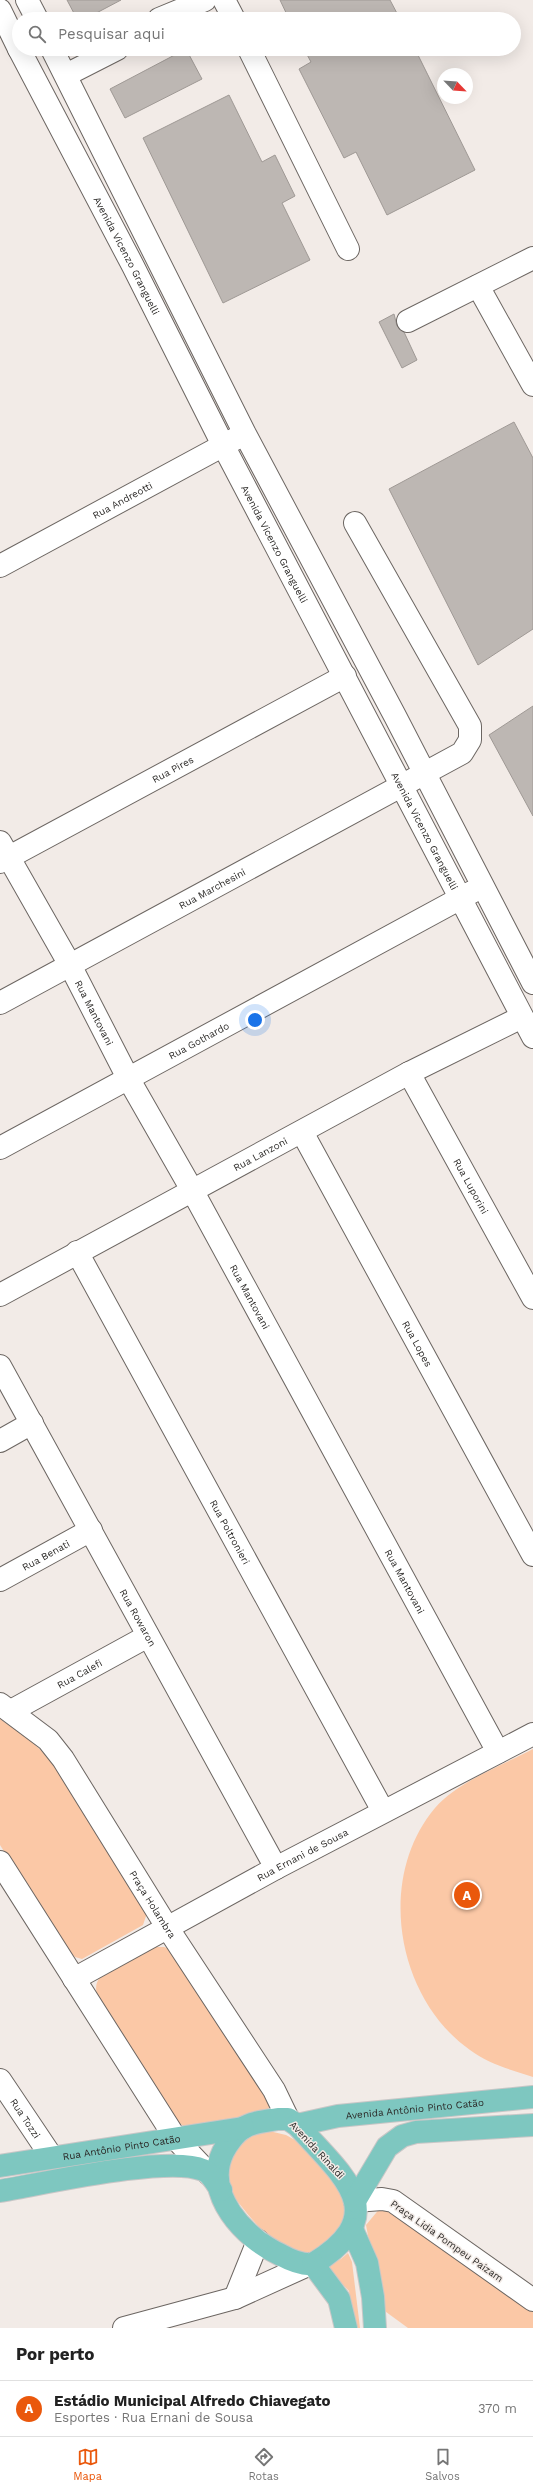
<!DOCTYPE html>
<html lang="pt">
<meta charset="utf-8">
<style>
:root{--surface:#fff;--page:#f6f6f6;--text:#222;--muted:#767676;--line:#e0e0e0;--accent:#ea580c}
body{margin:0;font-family:"Work Sans",sans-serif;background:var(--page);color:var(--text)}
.compass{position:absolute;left:437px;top:68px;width:36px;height:36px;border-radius:50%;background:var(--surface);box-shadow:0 4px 16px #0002;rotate:115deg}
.you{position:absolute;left:255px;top:1020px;width:14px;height:14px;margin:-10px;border:3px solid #fff;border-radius:50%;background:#1a73e8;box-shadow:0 0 0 6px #1a73e833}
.badge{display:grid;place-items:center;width:26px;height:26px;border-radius:50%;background:var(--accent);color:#fff;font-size:13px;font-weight:700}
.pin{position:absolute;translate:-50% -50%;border:2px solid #fff;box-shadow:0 1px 4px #0006}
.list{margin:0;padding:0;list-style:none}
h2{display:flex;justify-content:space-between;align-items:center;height:52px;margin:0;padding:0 16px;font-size:17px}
h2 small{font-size:13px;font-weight:400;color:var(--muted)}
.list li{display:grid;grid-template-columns:26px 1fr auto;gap:12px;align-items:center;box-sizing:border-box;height:56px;padding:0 16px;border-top:1px solid var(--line)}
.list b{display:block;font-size:15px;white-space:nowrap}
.list p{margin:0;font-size:13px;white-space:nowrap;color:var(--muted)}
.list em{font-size:13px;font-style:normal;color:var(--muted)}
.icon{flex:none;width:22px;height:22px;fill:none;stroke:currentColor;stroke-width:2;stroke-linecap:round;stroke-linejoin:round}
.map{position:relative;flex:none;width:533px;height:2328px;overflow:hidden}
.search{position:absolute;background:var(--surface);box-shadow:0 4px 16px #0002;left:12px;right:12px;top:12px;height:44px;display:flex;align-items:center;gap:10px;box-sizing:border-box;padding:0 14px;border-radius:22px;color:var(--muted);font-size:15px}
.sheet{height:108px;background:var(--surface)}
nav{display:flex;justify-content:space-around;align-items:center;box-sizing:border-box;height:56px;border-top:1px solid var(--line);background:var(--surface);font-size:11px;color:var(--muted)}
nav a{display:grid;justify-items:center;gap:2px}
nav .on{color:var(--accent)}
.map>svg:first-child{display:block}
.green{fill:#fbc8a6}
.building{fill:#bdb7b3;stroke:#9f9995}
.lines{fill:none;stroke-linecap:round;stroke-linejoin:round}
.minor-casing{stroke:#6c6662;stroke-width:24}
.major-casing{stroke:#c8c7c7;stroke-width:24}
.minor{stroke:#fff;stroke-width:22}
.major{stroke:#7ec7c0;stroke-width:22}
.labels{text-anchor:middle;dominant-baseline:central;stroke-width:3;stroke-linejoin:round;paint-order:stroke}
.street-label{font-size:10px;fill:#2b2927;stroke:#f2ebe7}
</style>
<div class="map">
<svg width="533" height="2328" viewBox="0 0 533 2328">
<rect width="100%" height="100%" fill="#f2ebe7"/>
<g class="green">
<path d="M0,1719l30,21 24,23 94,147 -5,15 -61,34 -7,-2 -9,-8 -66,-104z"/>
<path d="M533,1749v328c-22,-7 -44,-13 -63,-27 -74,-52 -94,-172 -35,-242 22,-26 68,-43 98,-59z"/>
<path d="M154,1947h10l11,4 96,146 -1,9 -8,12 -77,9 -6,-4 -82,-127c-2,-10 -1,-15 6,-22z"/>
<path d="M269,2131l17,4 18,10 37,44 7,18 -10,32c-8,4 -18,12 -28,14 -32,8 -64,-43 -82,-63v-35l23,-21z"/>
<path d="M381,2207l152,103v18h-125l-26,-19 -16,-84z"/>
<path d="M348,2253l4,9 8,66h-6l-5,-37 -24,-25 16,-7z"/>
</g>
<g class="building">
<path d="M67,0h54l-36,19h-8z"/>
<path d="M280,0h110l10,19h-111z"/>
<path d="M186,49l16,30 -77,39 -15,-29z"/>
<path d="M304,49h111l60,121 -88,45 -31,-63 -12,6 -45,-89 12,-7z"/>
<path d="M229,95l33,67 13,-7 20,41 -13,7 28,57 -87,43 -80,-165z"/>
<path d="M394,314l3,12 7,6 13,28 -15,8 -23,-46z"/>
<path d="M514,422l19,36v171l-55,36 -89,-176z"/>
<path d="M533,706v110l-44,-81z"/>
</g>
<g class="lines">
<defs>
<g id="minor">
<path d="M27,0l10,19"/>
<path d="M224,0l10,19"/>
<path d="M0,10l19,39"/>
<path d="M159,19l46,-19"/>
<path id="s1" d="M19,49l114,217 90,179 310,592"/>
<path d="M52,49l193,385 150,282 138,267"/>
<path d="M249,49l99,200"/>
<path d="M66,75l51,-26"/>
<path d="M478,286l55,99"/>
<path d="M408,321l125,-63"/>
<path id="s2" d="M0,566l235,-127"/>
<path id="s3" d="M0,842l70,123 58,113 64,112 306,562"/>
<path id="s4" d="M0,862l345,-186"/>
<path id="s5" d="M0,1003l462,-250 8,-13v-14l-115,-203"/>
<path id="s6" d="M409,1073l124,225"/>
<path id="s7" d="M302,1132l231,423"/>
<path id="s8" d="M0,1148l472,-256"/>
<path id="s9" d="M77,1252l306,559"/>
<path id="s10" d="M0,1295l409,-222 113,-56"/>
<path id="s11" d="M0,1366l276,502"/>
<path d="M0,1441l32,-18"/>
<path id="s12" d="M0,1580l91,-50"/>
<path id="s13" d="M0,1704l48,36 15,19 104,168 107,163 14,29"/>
<path id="s14" d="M11,1711l137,-75"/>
<path d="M0,1862l176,277 33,35"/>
<path id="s15" d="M74,1979l202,-111 257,-134"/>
<path id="s16" d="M0,2080l51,76"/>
<path d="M355,2201l27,-2 11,2 140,99"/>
<path d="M235,2298l23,-57"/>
<path d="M124,2328l111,-30 75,-34"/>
</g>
<g id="major">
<path d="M278,2119h10l9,6c45,50 98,89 16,139 -10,1 -23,-4 -32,-9 -37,-17 -78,-61 -58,-103 4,-8 12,-19 20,-24 9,-6 24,-7 35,-9z"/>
<path id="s17" d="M297,2125l41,-9 195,-19"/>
<path id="s18" d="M0,2166l243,-38"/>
<path d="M0,2191c42,-7 168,-36 203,-21 8,3 13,13 18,20"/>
<path d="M355,2201l32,-54 15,-11 14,-4 117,-7"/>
<path d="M352,2229l15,34 6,34 2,31"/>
<path d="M313,2264l26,35 7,29"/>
</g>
</defs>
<use href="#minor" class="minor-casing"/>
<use href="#major" class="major-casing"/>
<use href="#minor" class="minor"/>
<use href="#major" class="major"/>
</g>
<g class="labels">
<g class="street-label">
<text stroke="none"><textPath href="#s1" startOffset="233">Avenida Vicenzo Granguelli</textPath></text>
<text stroke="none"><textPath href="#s2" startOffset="139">Rua Andreotti</textPath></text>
<text stroke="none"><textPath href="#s1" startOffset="557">Avenida Vicenzo Granguelli</textPath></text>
<text stroke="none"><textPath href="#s4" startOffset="196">Rua Pires</textPath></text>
<text stroke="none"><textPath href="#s1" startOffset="881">Avenida Vicenzo Granguelli</textPath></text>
<text stroke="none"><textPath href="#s5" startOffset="241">Rua Marchesini</textPath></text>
<text stroke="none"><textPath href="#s3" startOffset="195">Rua Mantovani</textPath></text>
<text stroke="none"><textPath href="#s8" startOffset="226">Rua Gothardo</textPath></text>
<text stroke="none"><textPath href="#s10" startOffset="296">Rua Lanzoni</textPath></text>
<text stroke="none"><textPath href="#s6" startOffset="129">Rua Luporini</textPath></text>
<text stroke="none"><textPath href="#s3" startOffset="519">Rua Mantovani</textPath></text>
<text stroke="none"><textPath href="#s7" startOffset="241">Rua Lopes</textPath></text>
<text stroke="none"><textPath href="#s9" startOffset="319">Rua Poltronieri</textPath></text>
<text stroke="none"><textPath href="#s12" startOffset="52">Rua Benati</textPath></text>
<text stroke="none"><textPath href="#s3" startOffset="843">Rua Mantovani</textPath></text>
<text stroke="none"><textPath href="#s11" startOffset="287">Rua Rowaron</textPath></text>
<text stroke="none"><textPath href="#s14" startOffset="78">Rua Calefi</textPath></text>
<text stroke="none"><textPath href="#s15" startOffset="260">Rua Ernani de Sousa</textPath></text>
<text stroke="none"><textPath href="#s13" startOffset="255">Praça Holambra</textPath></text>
<text stroke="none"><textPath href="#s17" startOffset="119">Avenida Antônio Pinto Catão</textPath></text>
<text stroke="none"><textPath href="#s16" startOffset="46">Rua Tozzi</textPath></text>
<text stroke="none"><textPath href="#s18" startOffset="123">Rua Antônio Pinto Catão</textPath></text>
<text transform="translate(317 2150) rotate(47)">Avenida Rinaldi</text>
<text transform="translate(447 2241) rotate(35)">Praça Lidia Pompeu Paizam</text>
</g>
</g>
</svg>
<svg class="compass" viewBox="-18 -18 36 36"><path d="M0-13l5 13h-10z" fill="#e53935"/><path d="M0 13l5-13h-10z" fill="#767676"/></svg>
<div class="you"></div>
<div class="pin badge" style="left:467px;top:1895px">A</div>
<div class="search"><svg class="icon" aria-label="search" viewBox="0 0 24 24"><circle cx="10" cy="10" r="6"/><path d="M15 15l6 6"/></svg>Pesquisar aqui</div>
</div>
<section class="sheet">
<h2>Por perto<small></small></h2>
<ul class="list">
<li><span class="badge">A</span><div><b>Estádio Municipal Alfredo Chiavegato</b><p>Esportes · Rua Ernani de Sousa</p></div><em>370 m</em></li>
</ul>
</section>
<nav>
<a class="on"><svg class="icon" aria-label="map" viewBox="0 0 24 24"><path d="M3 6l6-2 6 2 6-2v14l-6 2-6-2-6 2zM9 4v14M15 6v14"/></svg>Mapa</a>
<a><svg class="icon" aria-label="directions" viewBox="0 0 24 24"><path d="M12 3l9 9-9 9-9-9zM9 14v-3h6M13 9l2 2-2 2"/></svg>Rotas</a>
<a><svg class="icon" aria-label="saved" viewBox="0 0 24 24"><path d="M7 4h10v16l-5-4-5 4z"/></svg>Salvos</a>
</nav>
